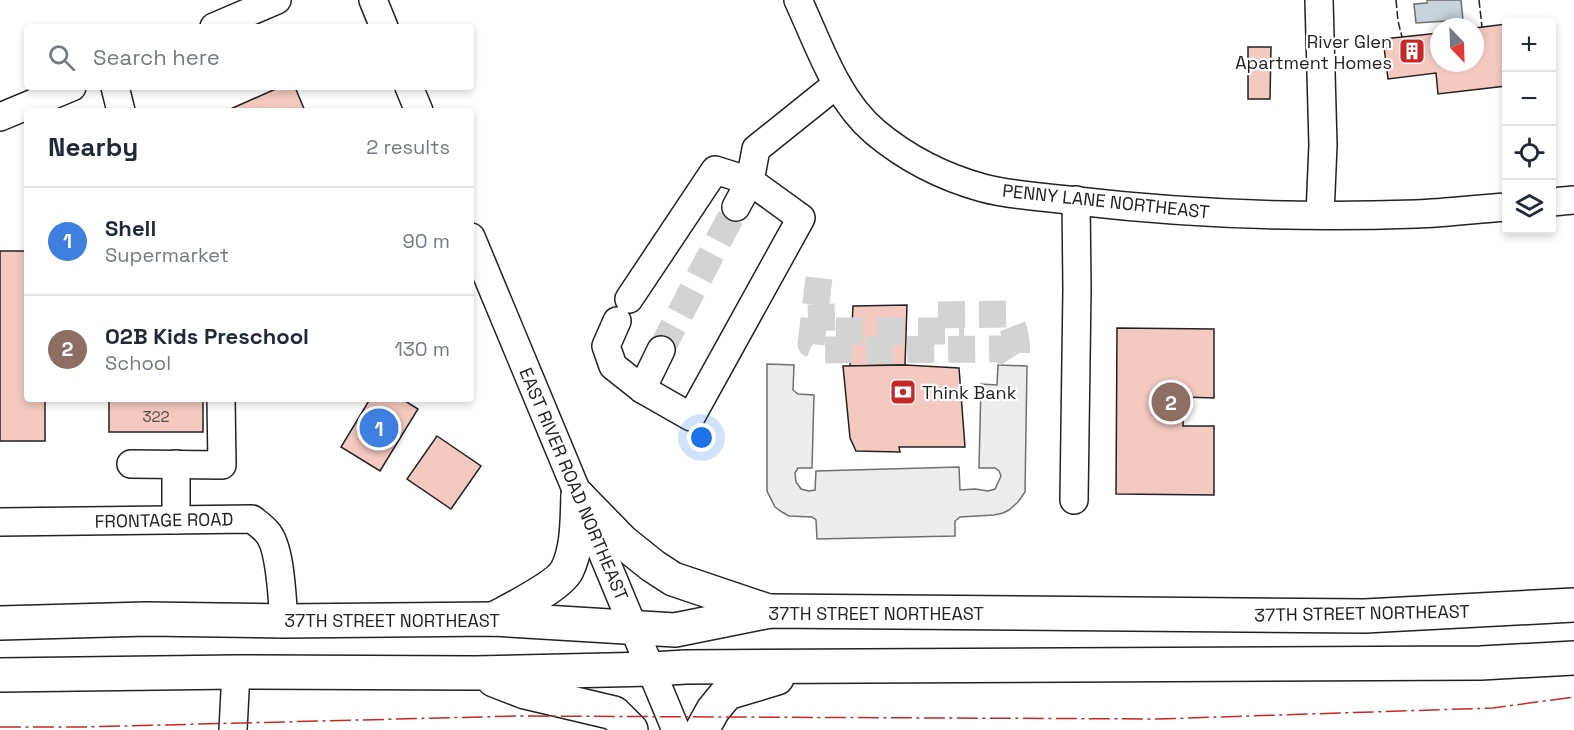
<!DOCTYPE html>
<meta charset="utf-8">
<style>
:root{--surface:#fff;--page:#f6f6f7;--text:#1f2937;--muted:#747a83;--line:#e0e1e3;--accent:#c62828}
body{margin:0;font-family:"Space Grotesk",sans-serif;background:var(--page);color:var(--text)}
.controls{position:absolute;right:18px;top:18px;display:grid;overflow:hidden;border-radius:6px;box-shadow:0 3px 9px #0003}
.controls button{width:54px;height:54px;display:grid;place-items:center;padding:0;border:0;border-bottom:2px solid var(--line);background:var(--surface);color:var(--text);font:30px sans-serif}
.compass{position:absolute;left:1430px;top:18px;width:54px;height:54px;border-radius:50%;background:var(--surface);box-shadow:0 3px 9px #0003;rotate:157deg}
.you{position:absolute;left:702px;top:438px;width:21px;height:21px;margin:-15px;border:4px solid #fff;border-radius:50%;background:#1a73e8;box-shadow:0 0 0 9px #1a73e833}
.badge{display:grid;place-items:center;width:39px;height:39px;border-radius:50%;background:var(--accent);color:#fff;font-size:20px;font-weight:700}
.pin{position:absolute;translate:-50% -50%;border:3px solid #fff;box-shadow:0 2px 6px #0006}
.list{margin:0;padding:0;list-style:none}
h2{display:flex;justify-content:space-between;align-items:center;height:78px;margin:0;padding:0 24px;font-size:26px}
h2 small{font-size:20px;font-weight:400;color:var(--muted)}
.list li{display:grid;grid-template-columns:39px 1fr auto;gap:18px;align-items:center;box-sizing:border-box;height:108px;padding:0 24px;border-top:2px solid var(--line)}
.list b{display:block;font-size:22px;white-space:nowrap}
.list p{margin:0;font-size:20px;white-space:nowrap;color:var(--muted)}
.list em{font-size:20px;font-style:normal;color:var(--muted)}
.icon{flex:none;width:33px;height:33px;fill:none;stroke:currentColor;stroke-width:2;stroke-linecap:round;stroke-linejoin:round}
.map{position:relative;flex:none;width:1574px;height:730px;overflow:hidden}
.search{position:absolute;background:var(--surface);box-shadow:0 3px 9px #0003;left:24px;top:24px;width:450px;height:66px;display:flex;align-items:center;gap:15px;box-sizing:border-box;padding:0 21px;border-radius:6px;color:var(--muted);font-size:22px}
.panel{position:absolute;background:var(--surface);box-shadow:0 3px 9px #0003;left:24px;top:108px;width:450px;height:294px;border-radius:6px}
.map>svg:first-child{display:block}
.parking{fill:#ededed;stroke:#6f6f6f;stroke-width:1.5}
.water{fill:#c7d3dd;stroke:#6f6f6f;stroke-width:1.5}
.building{fill:#f3c9c0;stroke:#222;stroke-width:1.5}
.lines{fill:none;stroke-linecap:round;stroke-linejoin:round}
.minor-tunnel{stroke:#d3d3d3;stroke-width:27;stroke-dasharray:27 14;stroke-linecap:butt}
.minor-casing{stroke:#222;stroke-width:30}
.major-casing{stroke:#222;stroke-width:36}
.minor{stroke:#fff;stroke-width:27}
.major{stroke:#fff;stroke-width:33}
.fence{stroke:#222;stroke-width:1.5;stroke-dasharray:8 3;stroke-linecap:butt}
.power{stroke:#c62828;stroke-width:1.5;stroke-dasharray:21 4.5 3 4.5;stroke-linecap:butt}
.labels{text-anchor:middle;dominant-baseline:central;stroke-width:4.5;stroke-linejoin:round;paint-order:stroke}
.number-label{font-size:15px;fill:#564c4a}
.poi-label{font-size:18px;fill:#222;stroke:#fff;text-anchor:end}
.street-label{font-size:18px;fill:#222;stroke:#fff}
</style>
<div class="map">
<svg width="1574" height="730" viewBox="0 0 1574 730">
<rect width="100%" height="100%" fill="#fff"/>
<path class="parking" d="M767,364l27,1 -1,25 5,4 16,1 -2,73h-14l-3,5 1,9 5,7 8,2 6,-1 1,-19 143,-4 1,23 15,-1 13,2 7,-2 6,-13 -2,-5 -4,-3h-16l2,-84 16,1 1,-20 29,1 -2,126 -7,10 -9,8 -6,3 -9,2 -34,2 -5,4v15l-138,3 -1,-19 -4,-3 -23,-1 -7,-4 -7,-5 -8,-16z"/>
<path class="water" d="M1427,0h34l2,20 -47,3 -2,-19 13,-1z"/>
<g class="building">
<path d="M1506,24v40l-2,1 2,21 -68,8 -2,-21 -48,6 -5,-40 56,-6v30h36v-35z"/>
<path d="M1248,47h23l-1,52h-22z"/>
<path d="M280,87h15l10,24h-79z"/>
<path d="M0,251h27v148h18v42h-45z"/>
<path d="M907,305l-2,60 -55,1 3,-60z"/>
<path d="M1117,328l97,1v69l-30,-1 -1,29h31v69l-98,-1z"/>
<path d="M905,365l54,3 6,79h-66l1,5 -44,-1 -6,-13 -7,-72z"/>
<rect x="109" y="399" width="94" height="33"/>
<path d="M370,399h32l16,10 -38,62 -39,-24z"/>
<path d="M437,436l44,30 -30,43 -44,-30z"/>
</g>
<g class="lines">
<g class="minor-tunnel">
<path d="M819,278l-8,66 13,6 181,-1 11,17"/>
<path d="M821,304l1,27h142"/>
<path d="M938,315l68,-1c12,18 11,32 10,52"/>
<path d="M661,350l75,-143"/>
</g>
<defs>
<g id="minor">
<path d="M373,0l11,27"/>
<path d="M798,0c21,45 38,99 77,132 31,26 68,45 108,56 30,8 63,9 94,13 112,13 226,17 339,13 30,-1 60,-5 90,-7"/>
<path d="M1319,0l4,145 -3,70"/>
<path d="M214,27l63,-27"/>
<path d="M115,87l6,24"/>
<path d="M409,87l10,24"/>
<path d="M0,117l72,-30"/>
<path d="M1552,202l22,-2"/>
<path d="M736,207l14,-26 6,-32 81,-65"/>
<path d="M471,237l205,493"/>
<path d="M617,321l-11,25 7,20 29,23 49,28 110,-199 -51,-37 -35,-11 -86,129"/>
<path d="M642,389l19,-39"/>
<path d="M131,464l91,1 -1,-66"/>
<path d="M176,464v56"/>
<path d="M1074,500l3,-211 -1,-89"/>
<path d="M0,522l252,-3c5,4 11,8 15,13 14,15 15,67 17,89"/>
<path d="M233,730l3,-58"/>
</g>
<g id="major">
<path d="M578,496l45,46 30,24 20,13 95,32"/>
<path d="M494,619c18,-10 65,-33 73,-49 11,-22 10,-51 11,-74"/>
<path d="M0,623l146,-4 138,2 210,-2 181,11 95,-19 595,5 209,-11"/>
<path d="M0,675l236,-3 240,1 176,-4 34,-2 795,-4 93,-5"/>
<path d="M494,680l31,12 89,21 17,17"/>
<path d="M702,730l11,-20 14,-17 50,-15"/>
</g>
</defs>
<use href="#minor" class="minor-casing"/>
<use href="#major" class="major-casing"/>
<use href="#minor" class="minor"/>
<use href="#major" class="major"/>
<g class="fence">
<path d="M1396,0l2,21 4,16"/>
<path d="M1479,0l3,27"/>
</g>
<path class="power" d="M0,727h83l435,-11 639,3 336,-11 81,-11"/>
</g>
<defs>
<symbol id="building-square" viewBox="-11 -11 22 22"><rect x="-9" y="-9" width="18" height="18" rx="4" fill="#c62828" stroke="#fff"/><path d="M-4-6H4V6H1V3H-1V6H-4ZM-2.5-4.3h1.7v1.8h-1.7ZM.8-4.3h1.7v1.8H.8ZM-2.5-1h1.7V.8h-1.7ZM.8-1h1.7V.8H.8Z" fill="#fff"/></symbol>
<symbol id="bank-square" viewBox="-11 -11 22 22"><rect x="-9" y="-9" width="18" height="18" rx="4" fill="#c62828" stroke="#fff"/><path d="M-6-4H6V4H-6ZM0-2.3a2.3 2.3 0 1 0 0 4.6a2.3 2.3 0 1 0 0-4.6Z" fill="#fff"/></symbol>
</defs>
<g fill-rule="evenodd">
<use href="#building-square" x="1397" y="36" width="30" height="30"/>
<use href="#bank-square" x="888" y="377" width="30" height="30"/>
</g>
<g class="labels">
<g class="number-label">
<text x="156" y="416">322</text>
</g>
<g class="poi-label">
<text x="1392" y="41">River Glen<tspan x="1392" dy="21">Apartment Homes</tspan></text>
<text x="922" y="392" text-anchor="start">Think Bank</text>
</g>
<g class="street-label">
<text transform="translate(1106 201) rotate(6)">PENNY LANE NORTHEAST</text>
<text transform="translate(574 484) rotate(67)">EAST RIVER ROAD NORTHEAST</text>
<text transform="translate(164 520) rotate(-1)">FRONTAGE ROAD</text>
<text x="876" y="613">37TH STREET NORTHEAST</text>
<text transform="translate(1362 613) rotate(-1)">37TH STREET NORTHEAST</text>
<text x="392" y="620">37TH STREET NORTHEAST</text>
</g>
</g>
</svg>
<div class="controls">
<button>+</button>
<button>−</button>
<button><svg class="icon" aria-label="locate" viewBox="0 0 24 24"><circle cx="12" cy="12" r="6"/><path d="M12 2v4M12 18v4M2 12h4M18 12h4"/></svg></button>
<button><svg class="icon" aria-label="layers" viewBox="0 0 24 24"><path d="M12 4l9 5-9 5-9-5zM3 14l9 5 9-5"/></svg></button>
</div>
<svg class="compass" viewBox="-18 -18 36 36"><path d="M0-13l5 13h-10z" fill="#e53935"/><path d="M0 13l5-13h-10z" fill="#747a83"/></svg>
<div class="you"></div>
<div class="pin badge" style="left:379px;top:428px;background:#3f7fe0">1</div>
<div class="pin badge" style="left:1171px;top:402px;background:#8d6e63">2</div>
<div class="search"><svg class="icon" aria-label="search" viewBox="0 0 24 24"><circle cx="10" cy="10" r="6"/><path d="M15 15l6 6"/></svg>Search here</div>
<section class="panel">
<h2>Nearby<small>2 results</small></h2>
<ul class="list">
<li><span class="badge" style="background:#3f7fe0">1</span><div><b>Shell</b><p>Supermarket</p></div><em>90 m</em></li>
<li><span class="badge" style="background:#8d6e63">2</span><div><b>O2B Kids Preschool</b><p>School</p></div><em>130 m</em></li>
</ul>
</section>
</div>
